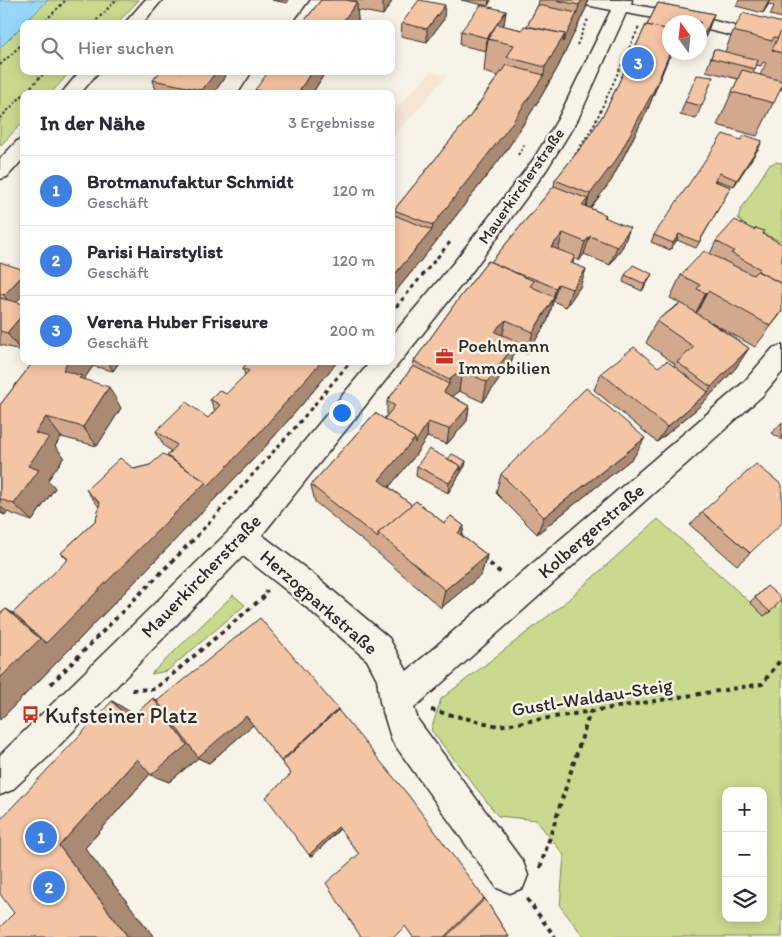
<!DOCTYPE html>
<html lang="de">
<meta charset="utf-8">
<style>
:root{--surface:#fff;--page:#f2f2f3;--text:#2b2b33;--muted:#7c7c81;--line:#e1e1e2;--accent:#c8321e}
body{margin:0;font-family:Itim,sans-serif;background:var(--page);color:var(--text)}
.controls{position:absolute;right:15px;bottom:15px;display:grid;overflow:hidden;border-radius:10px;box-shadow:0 2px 12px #0003}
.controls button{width:45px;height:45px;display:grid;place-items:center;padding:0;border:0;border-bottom:1px solid var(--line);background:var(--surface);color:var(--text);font:25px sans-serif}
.compass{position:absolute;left:662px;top:15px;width:45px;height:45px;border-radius:50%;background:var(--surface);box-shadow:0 2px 12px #0003;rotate:345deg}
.you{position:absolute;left:341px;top:412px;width:18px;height:18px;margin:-12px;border:4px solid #fff;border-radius:50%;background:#1a73e8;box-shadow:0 0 0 8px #1a73e833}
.badge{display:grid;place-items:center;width:32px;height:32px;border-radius:50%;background:var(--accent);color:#fff;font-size:16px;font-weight:700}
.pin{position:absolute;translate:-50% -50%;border:2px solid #fff;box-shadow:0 1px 5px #0006}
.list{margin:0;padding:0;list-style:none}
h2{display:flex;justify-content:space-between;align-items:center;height:65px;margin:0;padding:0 20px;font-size:21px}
h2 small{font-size:16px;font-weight:400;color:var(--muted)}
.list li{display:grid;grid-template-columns:32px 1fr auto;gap:15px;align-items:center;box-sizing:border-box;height:70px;padding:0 20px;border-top:1px solid var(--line)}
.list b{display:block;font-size:19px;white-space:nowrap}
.list p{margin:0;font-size:16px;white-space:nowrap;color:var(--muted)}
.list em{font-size:16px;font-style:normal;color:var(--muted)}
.icon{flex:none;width:28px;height:28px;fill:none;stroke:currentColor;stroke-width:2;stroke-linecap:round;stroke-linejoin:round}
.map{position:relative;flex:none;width:782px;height:937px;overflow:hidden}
.search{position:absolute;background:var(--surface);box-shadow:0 2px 12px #0003;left:20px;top:20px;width:375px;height:55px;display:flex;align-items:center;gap:12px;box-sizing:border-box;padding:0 18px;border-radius:10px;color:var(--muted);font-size:19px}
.panel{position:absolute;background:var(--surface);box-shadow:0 2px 12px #0003;left:20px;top:90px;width:375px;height:275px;border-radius:10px}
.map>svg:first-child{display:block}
.built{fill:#f6e5d4}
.green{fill:#c9d98e;stroke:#7a825c;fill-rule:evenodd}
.water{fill:#96d7f8;stroke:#6b92a6}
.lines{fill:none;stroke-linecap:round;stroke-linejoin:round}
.street-casing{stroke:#2b2b2b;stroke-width:3}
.path-far2{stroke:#2b2b2b;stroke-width:2;stroke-dasharray:2.5 2.5;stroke-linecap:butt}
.path-far1{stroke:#2b2b2b;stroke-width:3;stroke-dasharray:4 4;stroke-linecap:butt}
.path{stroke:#2b2b2b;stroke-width:4;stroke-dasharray:4.5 4.5;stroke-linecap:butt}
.street{fill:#f7f3e8;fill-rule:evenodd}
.wall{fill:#d2a98d;stroke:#2b2b2b;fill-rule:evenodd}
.shaded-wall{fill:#ab8a73;stroke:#2b2b2b}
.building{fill:#f4c5a4;stroke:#2b2b2b}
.labels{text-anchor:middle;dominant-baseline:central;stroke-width:5;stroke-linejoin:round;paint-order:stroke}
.far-street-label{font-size:16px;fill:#2b2b2b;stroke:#f7f3e8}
.poi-label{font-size:19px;fill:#2b2b2b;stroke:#f7f3e8;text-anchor:start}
.street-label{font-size:19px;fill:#2b2b2b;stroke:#f7f3e8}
.near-poi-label{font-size:22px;fill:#2b2b2b;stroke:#f7f3e8;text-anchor:start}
</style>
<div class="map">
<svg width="782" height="937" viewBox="0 0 782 937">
<rect width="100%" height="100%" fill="#f7f3e8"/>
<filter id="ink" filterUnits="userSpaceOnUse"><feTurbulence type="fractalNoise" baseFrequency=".02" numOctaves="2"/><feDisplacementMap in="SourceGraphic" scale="10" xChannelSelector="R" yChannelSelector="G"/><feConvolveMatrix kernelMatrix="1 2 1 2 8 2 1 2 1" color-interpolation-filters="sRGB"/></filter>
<g filter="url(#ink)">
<path class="built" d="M431,72l16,3 -56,65v-26z"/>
<g class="green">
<path d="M48,0h91l-23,24h-92z"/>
<path d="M24,24v47h47l-21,23h-26v27l-24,25v-98z"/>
<path d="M776,162l6,1v75l-2,3 -35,-15 -7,-8 2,-7 29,-46z"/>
<path d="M658,519l106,96 18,-17v339h-198l-24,-31 4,-51 -28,-35 -38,-4 -67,-86 10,-31 120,-93zM726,791h37v127h-37z"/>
<path d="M233,595l12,10 -78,66 -16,3z"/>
</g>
<path class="water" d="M0,0h48l-48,48z"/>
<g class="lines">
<defs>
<g id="street">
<path d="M145,0h17l-20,24h-18z"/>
<path d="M311,0h17l-18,24h-17z"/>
<path d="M579,0h53l-1,4 68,13 83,21v10l-82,-20v-6h-25l-49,-9 -48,106 -31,50 -76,104 -209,262 51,39 76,64 18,33 337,-289 29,-34 9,-3v27l-20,24 -348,312 4,12 105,142 5,13 -5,13 -13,5 -13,-5 -105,-147 -12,-39 -3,-23 -10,-19 -76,-66 -48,-38 -196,202 -35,32 -12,5v-40l232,-227 139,-167h20v-24l64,-76 78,-101 25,-41 53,-109 -30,-6z"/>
<path d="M80,71h19l-19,23h-19z"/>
<path d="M254,71h18l-14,23h-19z"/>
<path d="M24,139v19l-17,19 -7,2v-20l17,-18z"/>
</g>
</defs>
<use href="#street" class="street-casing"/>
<g class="path-far2">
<path d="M42,24l24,-24"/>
<path d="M93,24l23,-24"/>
<path d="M577,45l11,-26"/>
<path d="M0,65l24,-23"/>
<path d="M24,94l22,-23"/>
<path d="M0,118l24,-24"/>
<path d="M518,155l7,-11"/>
<path d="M575,155l19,-30 45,-98"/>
</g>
<g class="path-far1">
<path d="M391,313l60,-72"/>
<path d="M197,536l96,-106 58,-69"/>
</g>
<g class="path">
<path d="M483,558l18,15"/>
<path d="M51,684l147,-149"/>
<path d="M132,690l23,-1 112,-95 -1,-4"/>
<path d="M431,710l67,16 264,-42 20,-26"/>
<path d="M540,868l50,-156"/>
<path d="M527,899l28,38"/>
</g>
<use href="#street" class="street"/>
</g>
<g class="wall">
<path d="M272,0h17l-2,3z"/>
<path d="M321,0h70v3l-8,12 -26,-5 1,11 -2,3h-54z"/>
<path d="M461,0h30l-3,6z"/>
<path d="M539,0h49l-2,8 -28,59 -19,33 -33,51 -75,97 -40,49v-79l3,-3v-5l77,-95 27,-39 -14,-4 2,-22v1l-26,-6 1,-14 45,-20 -2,13 -1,2 19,4 5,-4 11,-21z"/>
<path d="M739,0h43v18l-12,-3 4,-9 -5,-2 -6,9 -27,-7z"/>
<path d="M658,3l56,11 -7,19 -7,17v-28h-30v30h2l-2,5h-1l-22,54 -36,70 -21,27 16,7 -1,3 25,10 -7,18 -13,19 -26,-11 -5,7 -5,-3 -1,6 13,5 -6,18 -14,20 -13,-6 -5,19 -21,34 -12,-6 -4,15 -28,39 -24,-11 -7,5 17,10 -2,15 -20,23 -20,-7 -13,20 -25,30 23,18 4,-4 28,22 7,-7 13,10 -2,10 25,19 -6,20 -40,33 -62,-54 -64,-52 -4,-17 64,-72 9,6 3,-4v-14l26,-35 1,-5 40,-56 34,-44 3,1 63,-76 1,-6 28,-35 22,-33 41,-87h1z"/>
<path d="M444,19l-17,23 -26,-6 1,-13z"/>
<path d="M782,23v67l-2,-1 -23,47 -40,-11 21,-46 -32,-8 8,-22 11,3 8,-21zM763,62l3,1 -6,12 -7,-2 3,-8 5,1z"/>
<path d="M161,71h63l1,6 -12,17h-56l-4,-14z"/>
<path d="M324,74l-12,20h-56l-1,-4z"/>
<path d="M713,77l-17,42 -16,-4 5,-13z"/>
<path d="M741,140l21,1 -28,45 -18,-6 -1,1 16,6 -35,61 -19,-8 -7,10 -19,-8 3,-7z"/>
<path d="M763,234l19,78 -27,35 -44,-25 38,26 -14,21 -37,39 -41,34 -63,-52 7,-17 73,-7 1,-2 -29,-21 10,-22 24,-18 -10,-5 11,-23 29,-21 6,-13z"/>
<path d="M0,262l16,40 4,48 -20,-5z"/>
<path d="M652,274l-3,6 -7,11 -19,-9 2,-7z"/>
<path d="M34,361h86l-7,10 -20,-5 -9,13 37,29 -24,38 -36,-9 -6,9 9,11 -16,23 7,8 -23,33 -25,-9 -2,3 -5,-2v-108z"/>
<path d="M249,361h89l-33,40 -41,47 -200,207 -64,65v-106l6,-5 7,4 55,-53 -7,-7 35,-33 3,-13 -13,-17 48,-21 16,-4 17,-9 4,-5 -7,-5 -8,-15 52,-13 7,-7 -5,-12 16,-5 19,-19 -2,-7z"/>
<path d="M782,422v18l-10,-7z"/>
<path d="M634,457l-97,77 -41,-41 5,-19z"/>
<path d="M448,459l18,2 -1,5 -17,27 -32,-17 1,-10z"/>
<path d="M702,512l48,41 -13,12 -47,-40z"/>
<path d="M767,586l3,26 -6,4 -14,-14z"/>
<path d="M153,698l4,4 181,7v1l146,188 1,1 24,38h-96l-54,-83 -19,-25 -27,27 -4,-1 -18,-81 -38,-49 -44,38 -11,-5 -29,24 -19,-8 -65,74 69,89h-154l14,-24 98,-212 20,12 2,3z"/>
</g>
<g class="shaded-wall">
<path d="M383,0h8v3l-8,12z"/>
<path d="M489,0h2l-3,6z"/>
<path d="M582,0h6l-2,8 -28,59 -19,33 -33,51 -75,97 -40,49v-18l41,-49 1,-5 111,-150 1,-8 32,-54 2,-8z"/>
<path d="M769,0h1l-7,13z"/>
<path d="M357,2l1,19 -2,3h-15z"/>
<path d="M445,5l-1,14 -17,23v-13z"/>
<path d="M506,11l-2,13 -11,16 -5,-1 -2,12 1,-13z"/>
<path d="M714,14l-7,19 -7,17 5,-17z"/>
<path d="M670,52l-23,59 -36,70 -28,37 7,-24z"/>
<path d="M217,71h7l1,6 -12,17h-10l-1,-4z"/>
<path d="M312,71h12v3l-12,20h-15z"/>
<path d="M762,141l-3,7 -25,38 3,-6z"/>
<path d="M588,199l-5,19 -1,-13z"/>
<path d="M630,228l-7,18 -13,19 7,-18z"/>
<path d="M563,233l-5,18 -7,-4z"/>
<path d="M679,234l-2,6 -7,10 3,-7z"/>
<path d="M590,236l-6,18 -5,7 6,-19z"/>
<path d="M586,269l-6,18 -14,20 6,-18z"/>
<path d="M24,274v20l-12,13 -8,-12z"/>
<path d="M652,274l-3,6 -7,11 3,-7z"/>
<path d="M558,284l-10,36 -21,34 6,-22 19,-31 4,-13z"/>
<path d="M708,291l-12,23 -2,2 12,-23z"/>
<path d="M24,313v32l-4,5 -13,-17z"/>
<path d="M506,320l-5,22 -6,-10 4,-6z"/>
<path d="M517,341l-6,22 -28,39 4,-20z"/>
<path d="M749,348l-14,21 -37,39 -41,34 10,-15 41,-35 3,-5z"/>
<path d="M68,361h22l3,5 -9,13 11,18 -32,-27z"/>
<path d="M108,361h12l-7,10z"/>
<path d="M322,361h16l-33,40 -41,47 -200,207 -64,65v-42l6,-69 26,17z"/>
<path d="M462,370l-3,21 -12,9 -3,-8 5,-8v-4z"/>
<path d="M109,387l12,21 -24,38 -14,-19z"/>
<path d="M469,406l-2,15 -20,23 2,-15z"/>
<path d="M46,417l15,20 -6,9 9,11 -16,23 7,8 -23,33 -18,-17 14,-38 7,-33z"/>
<path d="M428,422l-1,15 -13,20 -34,41 -1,-18z"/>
<path d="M645,438l-11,19 -97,77 7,-17z"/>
<path d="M466,461l-1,5 -17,27 1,-10 12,-17z"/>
<path d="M0,506l7,6 -2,3 -5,-5z"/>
<path d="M464,526l-5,22 -1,-15z"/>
<path d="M487,555l-6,20 -40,33 4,-18z"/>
<path d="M153,698l17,12 76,6 8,8 -45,39 -11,-5 -29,24 -18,-7z"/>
<path d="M112,701l20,12 16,17 -19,-10z"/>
<path d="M338,709l3,8 -54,50 -6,-6z"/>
<path d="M137,759l19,8 -71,81 69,89h-26l-69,-91z"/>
<path d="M338,827l2,1 -27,28 -4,-1z"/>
</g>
<g class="building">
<path d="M321,0h25l11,2 -16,22h-39z"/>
<path d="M419,0l26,5 -18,24 -25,-6z"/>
<path d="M555,0h27l-3,5z"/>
<path d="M658,3l56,11 -9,19 -5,-1v-10h-30v8l-23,-5z"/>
<path d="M481,5l25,6 -19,27 -26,-7z"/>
<path d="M538,5l39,8 -14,29 2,-8 -38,-8z"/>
<path d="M743,13l39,10v8h-1l-3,7 -4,-1 -2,4 -39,-10z"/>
<path d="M205,21l19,3h-21z"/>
<path d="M255,22l11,2h-12z"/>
<path d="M497,24l25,6 2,-4 41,8 -20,33 -38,-10 7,-12 -26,-6z"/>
<path d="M646,25l24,5v22l-14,34 -38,71 -28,37 -35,-14 28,-35 22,-33z"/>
<path d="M781,31h1v22l-10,-3z"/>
<path d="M714,49l44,11 -3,9 -44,-11z"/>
<path d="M506,65l38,10 -34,51 -77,99 -39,-15 77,-95z"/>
<path d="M742,70l40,11v4l-8,18 -42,-11z"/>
<path d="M161,71h56l-15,19 -49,-10z"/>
<path d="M269,71h43l-15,23h-23l-19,-4z"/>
<path d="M697,75l16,2 -11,29 -17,-4z"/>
<path d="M723,134l18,6 4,-5 17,6 -25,39 -17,-7 -6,8 17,6 -32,55 -20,-8 -6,9 -19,-8z"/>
<path d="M554,186l34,13 -6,6 24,10 -2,2 26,11 -13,19 -27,-11 -5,6 -22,-9 -12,14 24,9 -4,7 15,6 -14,20 -14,-5 -2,4 -29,-12 -1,1 -35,-15z"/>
<path d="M394,215l38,15 -41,49v-61z"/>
<path d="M735,220l19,10 2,-2 8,3 -1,3 19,10v40l-24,-13 2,-2 -29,-16 3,-2 -18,-10z"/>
<path d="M704,251l49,24 4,-4 25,13v27l-11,15 -63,-35 -2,2 -9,-4 3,-4 -19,-10z"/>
<path d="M488,261l46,20 -4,5 24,11 -21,35 -27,-12 -7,6 -4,6 22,9 -30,41 -25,-12 -13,10 -35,-19 40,-56z"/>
<path d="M0,262l24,8v4l-20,21 -4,-2z"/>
<path d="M633,265l19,9 -7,10 -20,-9z"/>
<path d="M0,298l24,6v9l-17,20 -7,-2z"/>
<path d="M681,303l68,45 -38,39 -34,-25 17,-15 -38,-26z"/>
<path d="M634,347l24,20 9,-6 41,31 -41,35 -66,-54z"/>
<path d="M34,361h34l-5,9 19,6 -3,2 30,9 -26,40 -37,-10 -11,16 14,4 -21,29 11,4 -25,34 -14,-5v-94z"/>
<path d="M249,361h13l2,1 1,-1h57l-62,71 -52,54 -2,-4 -39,-26 10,-11 -21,-14 30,-29 22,16 12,-13 -10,-6 9,-9 7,4 23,-23 -6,-3z"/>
<path d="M413,366l36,18 -5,8 25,14 -20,23 -21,-7 -13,21v-5l-31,-19 11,-13 -8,-5z"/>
<path d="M586,388l59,50 -101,79 -43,-43z"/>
<path d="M375,413l40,25 -36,42 33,25 -34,28v5l-67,-53z"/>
<path d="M429,449l32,17 -12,17 -32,-17z"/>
<path d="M163,454l43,28 -160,161 -33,-30 55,-54 -7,-6 35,-33 4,-17 -14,-13 34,-32 14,11 16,-4z"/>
<path d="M452,454l14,7 -6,10 1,-5 -13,-7z"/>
<path d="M756,464l26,21v38l-32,30 -48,-41z"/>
<path d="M416,501l28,22 7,-7 13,10 -6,7 29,22 -42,35 -67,-57z"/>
<path d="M767,586l15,13 -12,13 -15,-14z"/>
<path d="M6,609l34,30 -40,39v-64z"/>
<path d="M260,618l78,91 -57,52 -35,-45 -48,41 -41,-56z"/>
<path d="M153,698l34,47 -36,30 -14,-16 -78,87 69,91h-128v-10l14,-14 -14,-19v-74l112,-119 17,19z"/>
<path d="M338,710l71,86 75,102 -40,39h-31l-8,-11 -11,11h-33l-35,-54 33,-29 -21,-27 -29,28 -43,-58 25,-23 -9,-12z"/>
<path d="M485,899l24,38h-63z"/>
</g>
</g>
<defs>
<symbol id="office-bare" viewBox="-9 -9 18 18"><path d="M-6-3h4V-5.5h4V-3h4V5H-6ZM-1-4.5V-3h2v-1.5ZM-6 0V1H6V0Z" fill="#c8321e" stroke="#f7f3e8" stroke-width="2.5" paint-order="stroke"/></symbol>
<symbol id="bus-bare" viewBox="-9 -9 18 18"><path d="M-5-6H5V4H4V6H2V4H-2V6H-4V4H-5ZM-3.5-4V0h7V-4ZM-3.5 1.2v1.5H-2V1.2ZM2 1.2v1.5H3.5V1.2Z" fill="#c8321e" stroke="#f7f3e8" stroke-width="2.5" paint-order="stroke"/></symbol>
</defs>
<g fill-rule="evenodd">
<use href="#office-bare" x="432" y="344" width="25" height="25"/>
<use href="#bus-bare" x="18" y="702" width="25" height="25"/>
</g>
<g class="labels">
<g class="far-street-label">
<text transform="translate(521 186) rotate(-55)">Mauerkircherstraße</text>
</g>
<g class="poi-label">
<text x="458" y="345">Poehlmann<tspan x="458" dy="22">Immobilien</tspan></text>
</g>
<g class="street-label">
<text transform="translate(591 531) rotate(-41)">Kolbergerstraße</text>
<text transform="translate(201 576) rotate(-46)">Mauerkircherstraße</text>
<text transform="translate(319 602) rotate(41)">Herzogparkstraße</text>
<text transform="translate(592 697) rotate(-9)">Gustl-Waldau-Steig</text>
</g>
<g class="near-poi-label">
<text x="45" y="715">Kufsteiner Platz</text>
</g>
</g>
</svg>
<div class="controls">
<button>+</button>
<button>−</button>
<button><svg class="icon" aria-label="layers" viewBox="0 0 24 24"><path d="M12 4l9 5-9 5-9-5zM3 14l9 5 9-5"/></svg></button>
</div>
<svg class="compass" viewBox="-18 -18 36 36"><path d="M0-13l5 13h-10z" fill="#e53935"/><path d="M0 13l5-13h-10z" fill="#7c7c81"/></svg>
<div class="you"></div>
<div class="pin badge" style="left:41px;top:837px;background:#3f7fe0">1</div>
<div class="pin badge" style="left:49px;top:887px;background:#3f7fe0">2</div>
<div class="pin badge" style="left:638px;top:63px;background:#3f7fe0">3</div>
<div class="search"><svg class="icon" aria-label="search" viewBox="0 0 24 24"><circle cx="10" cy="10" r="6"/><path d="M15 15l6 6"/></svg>Hier suchen</div>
<section class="panel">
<h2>In der Nähe<small>3 Ergebnisse</small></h2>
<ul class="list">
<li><span class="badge" style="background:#3f7fe0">1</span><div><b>Brotmanufaktur Schmidt</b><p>Geschäft</p></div><em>120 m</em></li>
<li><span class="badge" style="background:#3f7fe0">2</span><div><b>Parisi Hairstylist</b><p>Geschäft</p></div><em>120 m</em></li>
<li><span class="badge" style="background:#3f7fe0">3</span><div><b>Verena Huber Friseure</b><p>Geschäft</p></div><em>200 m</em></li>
</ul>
</section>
</div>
